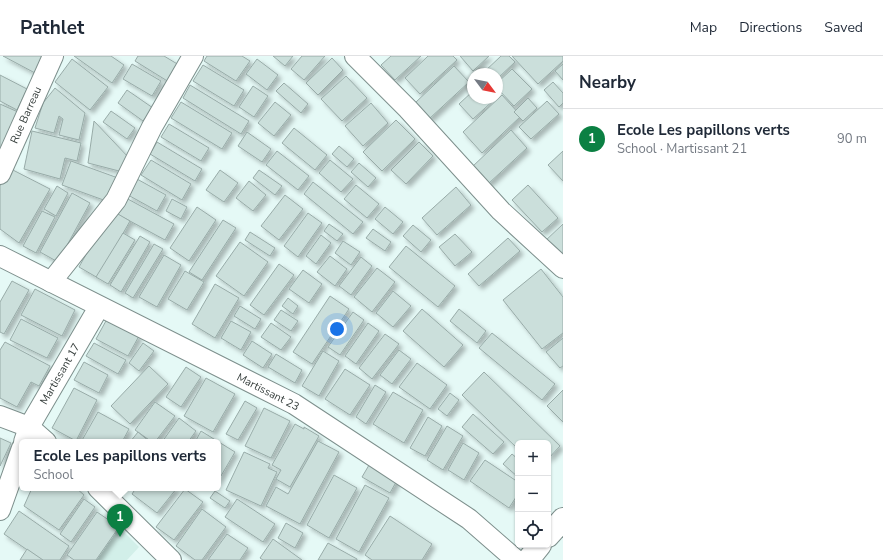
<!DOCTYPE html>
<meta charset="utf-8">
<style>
:root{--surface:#fff;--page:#f6f6f7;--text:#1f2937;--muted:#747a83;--line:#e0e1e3;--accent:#0b8043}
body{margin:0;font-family:"Nunito Sans",sans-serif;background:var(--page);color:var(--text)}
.controls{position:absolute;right:12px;bottom:12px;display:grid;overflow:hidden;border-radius:6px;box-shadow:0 1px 3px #0004}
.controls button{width:36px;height:36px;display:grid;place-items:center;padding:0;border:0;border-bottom:1px solid var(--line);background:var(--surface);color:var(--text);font:20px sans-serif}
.compass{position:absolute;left:467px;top:12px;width:36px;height:36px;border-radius:50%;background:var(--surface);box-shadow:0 1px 3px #0004;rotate:122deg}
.you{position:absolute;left:337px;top:273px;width:14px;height:14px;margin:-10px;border:3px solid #fff;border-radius:50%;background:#1a73e8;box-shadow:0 0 0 6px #1a73e833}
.badge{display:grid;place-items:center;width:26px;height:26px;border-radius:50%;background:var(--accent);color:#fff;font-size:13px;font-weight:700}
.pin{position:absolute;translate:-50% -33px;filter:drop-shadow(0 1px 2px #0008)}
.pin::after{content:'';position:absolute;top:21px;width:14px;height:12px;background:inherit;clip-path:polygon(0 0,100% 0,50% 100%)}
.popup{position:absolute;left:19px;top:383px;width:202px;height:52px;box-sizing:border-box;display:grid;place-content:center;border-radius:6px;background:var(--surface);filter:drop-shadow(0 1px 3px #0005);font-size:13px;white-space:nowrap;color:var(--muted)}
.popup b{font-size:15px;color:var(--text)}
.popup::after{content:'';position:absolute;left:50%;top:100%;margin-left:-8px;border:8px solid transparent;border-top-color:var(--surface)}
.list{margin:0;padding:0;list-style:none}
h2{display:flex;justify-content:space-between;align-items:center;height:52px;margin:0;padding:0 16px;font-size:17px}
h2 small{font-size:13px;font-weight:400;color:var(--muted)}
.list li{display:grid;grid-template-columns:26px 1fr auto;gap:12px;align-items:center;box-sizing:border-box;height:60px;padding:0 16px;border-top:1px solid var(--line)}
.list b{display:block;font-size:15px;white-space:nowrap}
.list p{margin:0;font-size:13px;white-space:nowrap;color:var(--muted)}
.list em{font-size:13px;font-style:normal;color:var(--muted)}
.icon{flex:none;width:22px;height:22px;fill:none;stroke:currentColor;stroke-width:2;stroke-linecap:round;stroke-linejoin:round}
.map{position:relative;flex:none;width:563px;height:504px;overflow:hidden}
header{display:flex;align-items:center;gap:24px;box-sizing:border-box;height:56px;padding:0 20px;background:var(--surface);border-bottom:1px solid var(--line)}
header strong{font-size:19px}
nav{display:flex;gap:22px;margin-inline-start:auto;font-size:14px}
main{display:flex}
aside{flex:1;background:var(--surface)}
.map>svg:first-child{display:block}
.built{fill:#d2efe9}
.building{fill:#cbdfdb;stroke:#98aba8;filter:url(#shadow)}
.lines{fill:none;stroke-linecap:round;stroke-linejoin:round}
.street-casing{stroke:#7d8f8c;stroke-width:22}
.primary-casing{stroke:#7d8f8c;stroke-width:24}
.street{stroke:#fff;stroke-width:20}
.primary{stroke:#fff;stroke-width:22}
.labels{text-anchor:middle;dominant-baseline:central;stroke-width:3.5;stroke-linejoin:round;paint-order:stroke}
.street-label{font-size:11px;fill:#373f3d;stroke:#fff}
</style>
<header>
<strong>Pathlet</strong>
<nav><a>Map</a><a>Directions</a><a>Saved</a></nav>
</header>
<main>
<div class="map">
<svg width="563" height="504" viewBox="0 0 563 504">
<defs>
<filter id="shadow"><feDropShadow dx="3.5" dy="3.5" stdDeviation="2" flood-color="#0004"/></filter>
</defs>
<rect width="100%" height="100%" fill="#e5f9f6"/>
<path class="built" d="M119,471l20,20 -12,13h-38z"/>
<g class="building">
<path d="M3,0h40l-8,17z"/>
<path d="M74,0h37l13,9 -12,18z"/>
<path d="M138,0h26l15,9 -10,17 -34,-21z"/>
<path d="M207,0h35l8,5 -14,20 -32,-20z"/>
<path d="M273,0h20l-8,10z"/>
<path d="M302,0h23l-21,24 -13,-11z"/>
<path d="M391,0h30l-26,24 -14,-15z"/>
<path d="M428,0h25l4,4 -37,34 -15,-16z"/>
<path d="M460,0h29l-16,15z"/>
<path d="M501,0h8l6,6 -18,17v-5h-11l-2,-2z"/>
<path d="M512,0h51v5l-25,23z"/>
<path d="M332,2l11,12 -25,25 -12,-12z"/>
<path d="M72,3l36,28 -18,23 -35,-28z"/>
<path d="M257,3l21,16 -11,15 -21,-16z"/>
<path d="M132,8l29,17 -9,15 -29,-17z"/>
<path d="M563,8v16l-8,-9z"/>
<path d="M203,9l41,25 -10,16 -41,-25z"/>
<path d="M454,10l15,16 -40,37 -14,-16z"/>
<path d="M512,13l20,20 -18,17 -17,-18v-5z"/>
<path d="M0,19l27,14 -10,21 -17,-9z"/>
<path d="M346,20l21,22 -25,23 -21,-22z"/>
<path d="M553,26l10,11v10l-4,4 -15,-17z"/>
<path d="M284,27l24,21 -7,9 -25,-22z"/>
<path d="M190,29l59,36 -8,13 -58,-36z"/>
<path d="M253,30l15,10 -14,21 -15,-10z"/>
<path d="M55,32l30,25 -6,27 -20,-5 4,-16 -4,-3 -5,17 -19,-5 8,-25z"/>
<path d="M127,34l26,18 -10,13 -25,-18z"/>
<path d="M473,35v7h23l-23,21 -14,-15z"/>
<path d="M502,39l19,21 -39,37 -19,-21z"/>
<path d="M528,42l9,10 -14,13 -9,-9z"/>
<path d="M547,45l12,13 -28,25 -12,-12z"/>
<path d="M181,46l51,31 -10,16 -51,-31z"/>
<path d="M275,46l16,13 -17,21 -16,-13z"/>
<path d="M371,47l17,20 -25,23 -18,-20z"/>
<path d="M0,48l18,8 -18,38z"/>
<path d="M111,55l24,17 -8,11 -24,-17z"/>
<path d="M396,64l19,19 -33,32 -19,-19z"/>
<path d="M94,65l36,38 -11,12 -31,-8z"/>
<path d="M169,68l40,24 -8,13 -40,-24z"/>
<path d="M294,72l33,27 -12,15 -33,-27z"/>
<path d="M511,74l16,18 -39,36 -16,-17z"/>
<path d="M32,75l49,12 -4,18 -12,-3 -5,21 -36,-10z"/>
<path d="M247,76l24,17 -9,13 -24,-16z"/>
<path d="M157,86l45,27 -7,12 -45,-27z"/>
<path d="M419,86l14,14 -27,28 -15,-14z"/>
<path d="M339,90l15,13 -7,8 -15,-13z"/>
<path d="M277,95l32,25 -11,14 -32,-25z"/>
<path d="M563,95v30l-15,-16z"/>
<path d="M151,104l40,24 -9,16 -41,-25z"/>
<path d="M330,104l23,19 -12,13 -22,-19z"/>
<path d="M71,105l47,17 -9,24 -47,-17z"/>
<path d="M359,107l17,15 -8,9 -17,-15z"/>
<path d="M9,112l41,21 -31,54 -19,-14v-43z"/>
<path d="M220,114l18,13 -14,19 -18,-12z"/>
<path d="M259,114l23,16 -7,9 -22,-17z"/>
<path d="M137,123l29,16 -9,16 -29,-16z"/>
<path d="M249,125l17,14 -13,16 -17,-13z"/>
<path d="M313,126l50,40 -10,12 -49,-40z"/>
<path d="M356,129l23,19 -12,14 -23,-19z"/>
<path d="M528,129l30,33 -16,14 -30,-32z"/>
<path d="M57,130l11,7 -12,23 -12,-7z"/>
<path d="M456,131l15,18 -34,30 -15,-17z"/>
<path d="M72,137l18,10 -32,59 -18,-10z"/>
<path d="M285,139l18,14 -24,31 -18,-14z"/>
<path d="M126,142l48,26 -9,16 -48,-26z"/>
<path d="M172,143l15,8 -6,12 -15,-8z"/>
<path d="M197,151l19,13 -27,41 -19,-13z"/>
<path d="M385,151l18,15 -10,12 -18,-15z"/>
<path d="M111,154l19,11 -32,57 -19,-11z"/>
<path d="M42,155l13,6 -19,36 -13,-7z"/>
<path d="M308,157l14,10 -24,34 -14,-11z"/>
<path d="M223,164l13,8 -34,52 -13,-8z"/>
<path d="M329,168l14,10 -6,7 -13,-10z"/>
<path d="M563,168v38l-19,-20z"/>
<path d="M413,169l18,15 -10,12 -18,-16z"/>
<path d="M373,173l18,13 -6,9 -19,-13z"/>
<path d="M250,176l25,16 -5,8 -25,-16z"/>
<path d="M123,177l12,7 -27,44 -12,-7z"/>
<path d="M455,178l17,18 -17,14 -16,-19z"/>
<path d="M321,179l10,8 -15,21 -10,-8z"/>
<path d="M140,180l10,6 -29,50 -11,-7z"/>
<path d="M508,182l12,13 -41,35 -11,-12z"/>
<path d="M343,185l17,11 -9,13 -16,-12z"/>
<path d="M240,186l28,20 -24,34 -28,-20z"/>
<path d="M154,188l9,5 -30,49 -8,-5z"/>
<path d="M406,190l49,40 -17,21 -49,-40z"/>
<path d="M164,199l17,10 -24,42 -18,-10z"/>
<path d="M330,200l17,13 -12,17 -18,-14z"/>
<path d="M361,201l11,9 -21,29 -12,-9z"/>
<path d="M279,208l15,11 -30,40 -14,-10z"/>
<path d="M377,212l18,14 -23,30 -18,-15z"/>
<path d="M541,213l22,28v36l-21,16 -39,-49z"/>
<path d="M303,214l19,14 -13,19 -20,-14z"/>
<path d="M185,215l19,11 -17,28 -19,-11z"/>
<path d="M12,225l17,9 -25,44 -4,-2v-30z"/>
<path d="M215,228l24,14 -24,40 -23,-14z"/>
<path d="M35,233l40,21 -13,26 -41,-21z"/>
<path d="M393,235l18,15 -18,21 -17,-14z"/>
<path d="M330,240l19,13 -37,55 -19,-12z"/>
<path d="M288,242l10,8 -5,8 -11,-8z"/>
<path d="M240,250l21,13 -6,10 -21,-13z"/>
<path d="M422,253l41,36 -19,22 -41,-36z"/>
<path d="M459,253l27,22 -9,12 -27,-22z"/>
<path d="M281,254l17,11 -7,10 -17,-11z"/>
<path d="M353,256l11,8 -24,35 -12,-8z"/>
<path d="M21,263l37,19 -11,20 -37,-18z"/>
<path d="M107,263l32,17 -11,20 -32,-17z"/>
<path d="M231,265l20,11 -10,18 -20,-12z"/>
<path d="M271,267l20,14 -10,13 -20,-13z"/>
<path d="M368,267l11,8 -23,33 -11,-8z"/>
<path d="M492,277l63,51 -13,16 -63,-52z"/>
<path d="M385,278l14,10 -27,35 -13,-11z"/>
<path d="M563,282v28l-3,2 -14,-16z"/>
<path d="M252,285l20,13 -9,14 -20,-13z"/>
<path d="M5,286l45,24 -11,20 -8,-4 -14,25 -17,-9v-48z"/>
<path d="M94,287l32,17 -8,14 -32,-18z"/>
<path d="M143,287l11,8 -15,20 -10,-8z"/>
<path d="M399,294l12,9 -19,25 -12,-9z"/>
<path d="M323,295l16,10 -20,35 -17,-10z"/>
<path d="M276,298l26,16 -7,13 -27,-16z"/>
<path d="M84,306l24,13 -9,18 -25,-13z"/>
<path d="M417,307l30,22 -17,24 -31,-22z"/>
<path d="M149,310l19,18 -38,40 -19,-18z"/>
<path d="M186,311l15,10 -20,30 -15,-10z"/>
<path d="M345,313l25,16 -20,30 -25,-16z"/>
<path d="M484,316l76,74 -12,13v-16h-30v6l-56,-54z"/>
<path d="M206,322l29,16 -22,38 -29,-16z"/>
<path d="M375,329l11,7 -20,32 -10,-7z"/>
<path d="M74,332l23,12 -21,41 -24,-13z"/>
<path d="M563,334v32l-16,-16z"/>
<path d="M393,336l30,18 -19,33 -31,-19z"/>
<path d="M450,337l9,7 -12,16 -9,-7z"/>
<path d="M245,345l12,7 -19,32 -12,-6z"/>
<path d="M155,346l20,14 -20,26h-3l-17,-12z"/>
<path d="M264,352l26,13 -19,37 -26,-12z"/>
<path d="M98,356l31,17 -7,13h-41z"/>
<path d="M473,358l31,28 -11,12 -31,-27z"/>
<path d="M428,361l14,9 -17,30 -15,-8z"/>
<path d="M179,362l17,13 -8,11h-26z"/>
<path d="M295,368l9,5v-2l15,9 -29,51 -14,-8 5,-9 -9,-5z"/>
<path d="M447,370l16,10 -20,34 -16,-10z"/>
<path d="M201,375l34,21 -17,29v-39h-23z"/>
<path d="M138,376l12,10h-20z"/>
<path d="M0,382l11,5 -11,23z"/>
<path d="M318,385l21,11 -39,72 -34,-18 10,-19 12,7z"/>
<path d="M463,387l16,10 -15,27 -16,-10z"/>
<path d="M244,396l26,12 -2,4 9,4 -16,34 -35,-16z"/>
<path d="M512,398l6,5v18l-15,-13z"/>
<path d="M372,404l28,15 -10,18 -28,-16z"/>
<path d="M485,404l33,22v12l-9,14 -39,-27z"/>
<path d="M334,419l23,13 -28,50 -22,-13z"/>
<path d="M365,429l24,13 -30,54 -23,-13z"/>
<path d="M32,432h44l8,7 -25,35 -35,-24z"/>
<path d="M136,432h41l-20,25 -25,-19z"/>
<path d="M185,433l18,13 -29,38 -18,-13z"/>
<path d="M215,435l15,10 -5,7 -15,-10z"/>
<path d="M84,443l11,8 -24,35 -11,-8z"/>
<path d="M237,443l38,25 -12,18 -38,-25z"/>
<path d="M202,453l24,18 -24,33h-7l-19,-14z"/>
<path d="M19,455l50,35 -9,14h-18l-38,-26z"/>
<path d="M97,456l22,15 -23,33h-22l-7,-5z"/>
<path d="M390,460l42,28 -10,16h-50l-7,-5z"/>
<path d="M286,467l17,10 -8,15 -17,-10z"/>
<path d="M227,478l21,14 -8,12h-32z"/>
<path d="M273,483l29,21h-39l-3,-2z"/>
<path d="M328,487l29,16v1h-39z"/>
<path d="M27,493l16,11h-23z"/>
</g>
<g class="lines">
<defs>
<g id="street">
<path d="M355,0l53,53 93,102 62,57"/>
<path d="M0,118l53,-118"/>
<path d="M0,200l294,148 175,115 47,41"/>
<path d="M51,226l65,-82 36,-73 41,-71"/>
<path d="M0,360l29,11 17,15"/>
<path d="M24,386l5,-15 70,-120"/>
<path d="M98,432l73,72"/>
<path d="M0,454l22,-62"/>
</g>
<g id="primary">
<path d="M548,480l15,-17"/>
<path d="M528,504l12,-15"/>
</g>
</defs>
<use href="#street" class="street-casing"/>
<use href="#primary" class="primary-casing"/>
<use href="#street" class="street"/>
<use href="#primary" class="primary"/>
</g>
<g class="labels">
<g class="street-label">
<text transform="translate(26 59) rotate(-66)">Rue Barreau</text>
<text transform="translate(60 318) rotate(-60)">Martissant 17</text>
<text transform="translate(268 336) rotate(27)">Martissant 23</text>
</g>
</g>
</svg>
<div class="controls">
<button>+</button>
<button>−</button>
<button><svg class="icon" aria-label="locate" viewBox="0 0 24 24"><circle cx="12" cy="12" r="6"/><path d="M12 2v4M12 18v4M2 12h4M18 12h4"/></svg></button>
</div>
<svg class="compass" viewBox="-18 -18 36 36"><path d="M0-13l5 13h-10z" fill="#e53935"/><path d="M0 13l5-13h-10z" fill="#747a83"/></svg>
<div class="you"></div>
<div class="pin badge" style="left:120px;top:481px">1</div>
<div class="popup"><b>Ecole Les papillons verts</b>School</div>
</div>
<aside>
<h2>Nearby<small></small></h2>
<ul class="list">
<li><span class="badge">1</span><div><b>Ecole Les papillons verts</b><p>School · Martissant 21</p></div><em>90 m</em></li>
</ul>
</aside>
</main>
